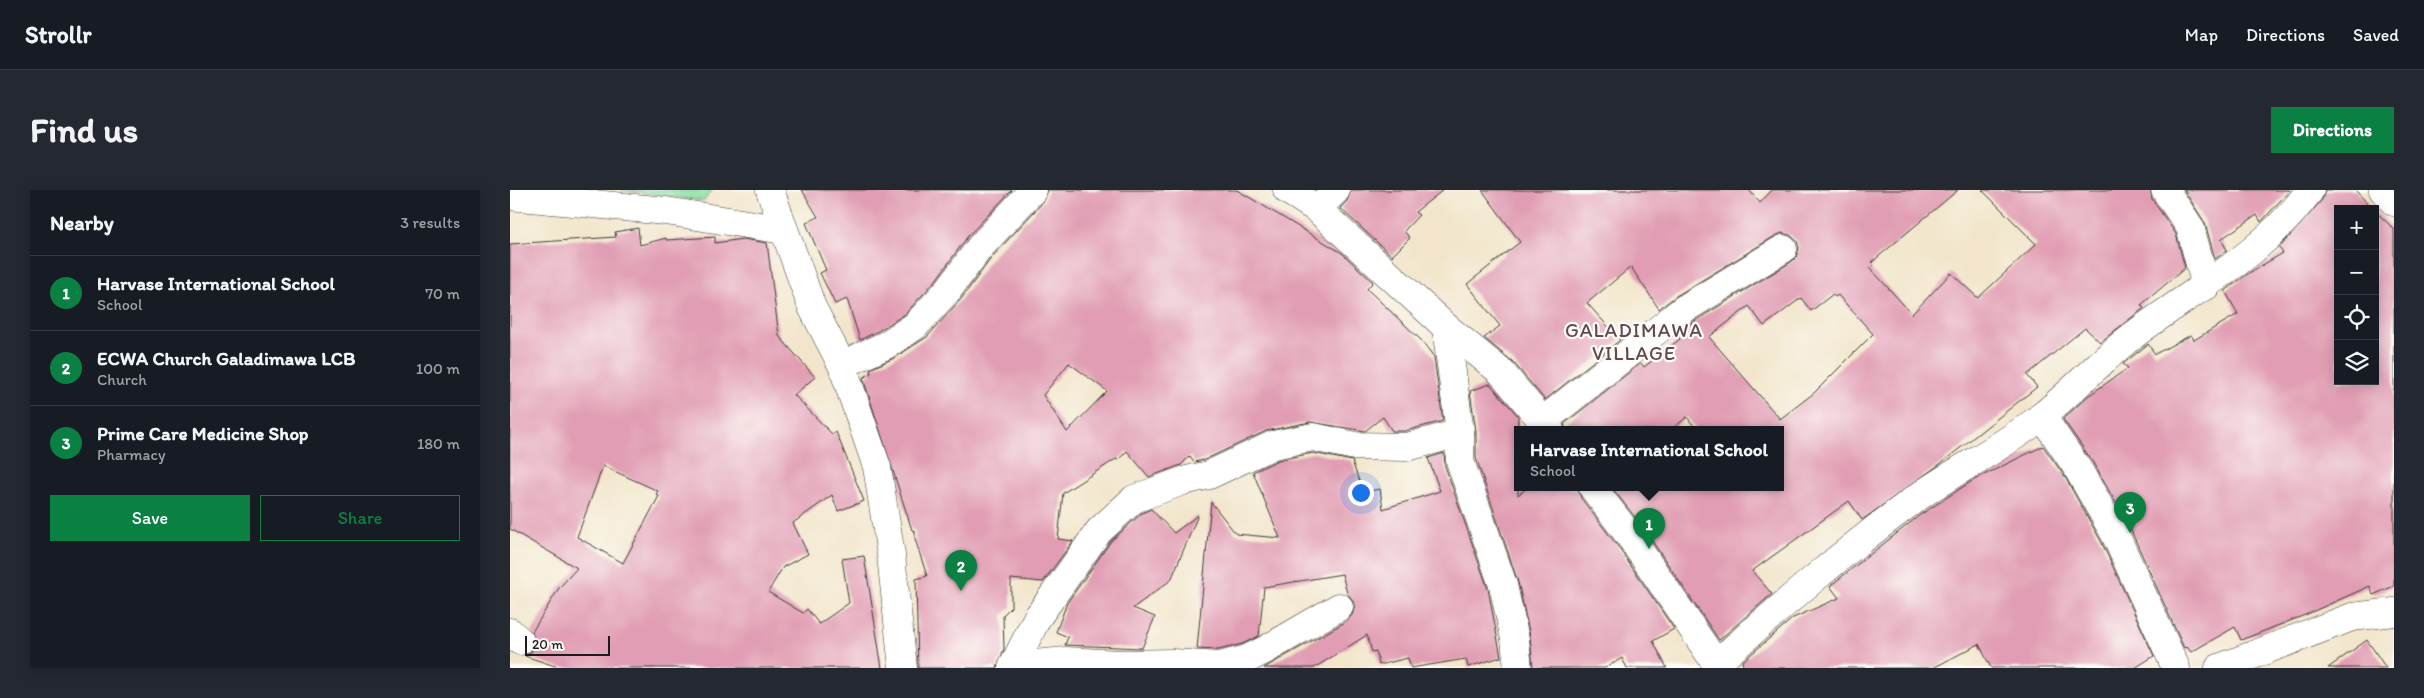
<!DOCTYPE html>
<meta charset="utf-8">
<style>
:root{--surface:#171b24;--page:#242831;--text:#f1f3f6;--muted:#9ea1a6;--line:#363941;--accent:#0b8043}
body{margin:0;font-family:Itim,sans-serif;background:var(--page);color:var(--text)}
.controls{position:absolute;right:15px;top:15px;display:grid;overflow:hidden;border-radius:0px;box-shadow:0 2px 12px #0003}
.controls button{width:45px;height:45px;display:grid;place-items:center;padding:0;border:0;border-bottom:1px solid var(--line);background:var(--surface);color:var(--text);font:25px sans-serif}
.scale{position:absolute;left:15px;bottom:12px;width:85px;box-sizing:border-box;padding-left:5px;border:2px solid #1c1c1c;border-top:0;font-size:14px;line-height:18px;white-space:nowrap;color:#1c1c1c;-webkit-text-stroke:4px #fdfcf7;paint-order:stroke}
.you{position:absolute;left:850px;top:302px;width:18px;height:18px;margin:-12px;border:4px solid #fff;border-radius:50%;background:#1a73e8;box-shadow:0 0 0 8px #1a73e833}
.badge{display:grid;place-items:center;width:32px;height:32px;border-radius:50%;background:var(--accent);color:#fff;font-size:16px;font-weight:700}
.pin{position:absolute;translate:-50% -41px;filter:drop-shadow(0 1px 2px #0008)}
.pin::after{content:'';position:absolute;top:26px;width:18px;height:15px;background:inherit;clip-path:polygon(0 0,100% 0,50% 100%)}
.popup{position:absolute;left:1004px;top:236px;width:270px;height:65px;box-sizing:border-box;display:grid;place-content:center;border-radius:0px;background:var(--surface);filter:drop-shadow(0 1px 4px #0005);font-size:16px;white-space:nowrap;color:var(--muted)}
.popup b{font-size:19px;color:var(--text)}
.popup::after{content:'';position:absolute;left:50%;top:100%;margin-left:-10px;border:10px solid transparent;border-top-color:var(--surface)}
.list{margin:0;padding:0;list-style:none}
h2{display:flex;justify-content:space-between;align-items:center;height:65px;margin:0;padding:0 20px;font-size:21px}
h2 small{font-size:16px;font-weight:400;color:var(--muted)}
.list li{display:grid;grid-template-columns:32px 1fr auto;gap:15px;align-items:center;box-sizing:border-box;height:75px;padding:0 20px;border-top:1px solid var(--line)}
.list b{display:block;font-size:19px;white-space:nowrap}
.list p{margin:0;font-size:16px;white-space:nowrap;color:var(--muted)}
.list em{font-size:16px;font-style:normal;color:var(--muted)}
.actions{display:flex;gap:10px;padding:15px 20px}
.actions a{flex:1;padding:11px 0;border:1px solid var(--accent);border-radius:0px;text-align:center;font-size:18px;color:var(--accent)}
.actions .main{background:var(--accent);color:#fff}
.icon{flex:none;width:28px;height:28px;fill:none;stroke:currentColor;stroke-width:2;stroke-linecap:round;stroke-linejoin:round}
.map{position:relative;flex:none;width:1884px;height:478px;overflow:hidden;border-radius:0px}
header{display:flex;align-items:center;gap:30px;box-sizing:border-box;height:70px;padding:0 25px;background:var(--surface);border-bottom:1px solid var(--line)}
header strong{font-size:24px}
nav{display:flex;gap:28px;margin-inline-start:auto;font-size:18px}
.intro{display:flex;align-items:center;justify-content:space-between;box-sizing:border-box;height:120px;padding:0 30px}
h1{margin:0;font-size:35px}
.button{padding:12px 22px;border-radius:0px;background:var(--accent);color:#fff;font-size:18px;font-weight:700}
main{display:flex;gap:30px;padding:0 30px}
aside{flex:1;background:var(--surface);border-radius:0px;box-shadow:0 2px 12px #0003}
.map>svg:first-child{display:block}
.green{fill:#88e1a6;stroke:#527e61}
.building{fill:#e19db3;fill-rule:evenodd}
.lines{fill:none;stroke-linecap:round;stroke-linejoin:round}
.minor-casing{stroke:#3c3a36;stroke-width:29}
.minor{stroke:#fff;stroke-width:28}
.labels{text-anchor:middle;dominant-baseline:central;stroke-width:4.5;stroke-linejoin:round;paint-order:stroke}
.quarter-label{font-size:20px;letter-spacing:1px;fill:#614951;stroke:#fdfcf7}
</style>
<header>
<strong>Strollr</strong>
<nav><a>Map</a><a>Directions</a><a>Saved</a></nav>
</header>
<div class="intro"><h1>Find us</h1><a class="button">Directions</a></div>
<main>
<aside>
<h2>Nearby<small>3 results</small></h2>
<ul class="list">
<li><span class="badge">1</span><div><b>Harvase International School</b><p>School</p></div><em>70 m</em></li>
<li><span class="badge">2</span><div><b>ECWA Church Galadimawa LCB</b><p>Church</p></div><em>100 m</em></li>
<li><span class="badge">3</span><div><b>Prime Care Medicine Shop</b><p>Pharmacy</p></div><em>180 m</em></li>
</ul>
<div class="actions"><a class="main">Save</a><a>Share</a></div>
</aside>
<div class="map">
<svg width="1884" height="478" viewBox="0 0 1884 478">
<rect width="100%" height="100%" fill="#fdfcf7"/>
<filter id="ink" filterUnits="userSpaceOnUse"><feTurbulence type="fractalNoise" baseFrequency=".02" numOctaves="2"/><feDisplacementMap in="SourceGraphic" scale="10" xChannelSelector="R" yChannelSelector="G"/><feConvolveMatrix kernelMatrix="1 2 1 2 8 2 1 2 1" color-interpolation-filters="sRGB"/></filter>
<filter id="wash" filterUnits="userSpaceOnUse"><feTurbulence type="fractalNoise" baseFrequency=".0096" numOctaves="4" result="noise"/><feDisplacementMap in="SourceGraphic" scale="20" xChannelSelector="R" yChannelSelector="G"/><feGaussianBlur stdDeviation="1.12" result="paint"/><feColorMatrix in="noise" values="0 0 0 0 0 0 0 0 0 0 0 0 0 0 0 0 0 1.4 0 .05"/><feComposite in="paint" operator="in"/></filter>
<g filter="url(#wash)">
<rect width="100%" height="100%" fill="#f2e5cb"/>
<path class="green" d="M111,0h91l-8,11z"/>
<g id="blocks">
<g class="building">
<path d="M292,0h210l-44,46 -32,44 -31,34 -27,17 -18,9 -13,-41 -12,5 -15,-31 6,-3 -20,-47 12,-6z"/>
<path d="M538,0h189l105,63 31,29 -6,7 55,52 12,16 9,64 -38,10h-13l-9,-14 -18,14 -55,-9 -44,9 -62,29 -10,2 -4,-6 -9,9 -32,12 -22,-26 -9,9 -2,-1 -53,34 -5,46 15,2 -30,41 -32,-3v28l-8,8 1,34 -7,19h-79l-2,-89 11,-3 -12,-37v-8l-3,-1 -49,-152 8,-5 -1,-4 24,-11 33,-21 34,-38 31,-42 52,-56zM559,173l38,28 -40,41 -24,-37z"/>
<path d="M841,0h92l-28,22 4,3 -15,16 6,7 -18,18 -52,-48 7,-7z"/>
<path d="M972,0h267l11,13 12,-13h186l-86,72 2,2 -4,4 42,46 39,-41 27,25 58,-54 -54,-54h168l2,9 24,35 9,34 -44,37 3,3 -44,34 -15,-14 -58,47 10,12 -97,77 -78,56 -13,-19 -97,70 20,23 -53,46 -77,-114 -30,-38h168v-58h-83l-10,-13 -16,13h-105l-2,-6 77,-61 3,4 36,-28 -3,-4 16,-13 98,-60 6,-6 2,-8 -2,-7 -7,-6 -8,-2 -7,3 -99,60 -17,13 -28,-42 -44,36 33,37 -75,60 -32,-38 -29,-24 16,-12 -33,-42 53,-42zM1323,104l2,3 3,-2 35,39 -59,59 -34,26 -71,-82 40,-31 15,20 37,-28 10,13z"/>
<path d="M1674,0h106l-29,32 -4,-7 -36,24 6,11 -12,9 -10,-36z"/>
<path d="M1815,0h30l18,19h-35v172h37v-170l19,18v357l-21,9 -3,-9 -65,29 -64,25 -6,-13 -44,25 -4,-5 -3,1 -55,-122 -37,-65 -29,-42 25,-23 40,-28 -5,-4 25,-20 7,10 36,-19 3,5 44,-26 -13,-23 24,-18 34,-20 -4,-5 43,-48z"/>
<path d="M128,38l2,17 26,-7v2l49,-3v6l28,-4 24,4 12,93 36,41 -21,18 38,39 4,-2 28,69 -26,10 -6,-16 -39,28 15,31 -25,13 -15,25 35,21 4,-4 12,15 30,-21 -7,-44 22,-3 18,112h-321l-36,-12 6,-4 4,-7 -3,-13 27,-44 18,-20 -67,-39v-285l106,-7 -1,-5zM93,276l55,25 -2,3 3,2 -36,67 -46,-26z"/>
<path d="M980,194l28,32v79l9,-7h51l3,10 35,46 58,85 -21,12 14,27h-40l-5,-10 -17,10h-72l-3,-32 -12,-54 -42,-124v-27l-6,-40z"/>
<path d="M1533,256l22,31 36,64 53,115 -19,12h-144l-12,-24 -46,24h-189l-2,-6 51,-44 46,-20 -9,-12 90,-71 52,-34z"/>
<path d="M803,263l39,8 11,31 17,-3 3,20 57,-18 -12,-33 16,-5 1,13 43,123 13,68 -33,10 -2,-8 -55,9 -3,-10 -29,7 -3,-14 -4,1 -5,-17 -53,33h-50l83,-47 5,-6 3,-9 -3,-7 -5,-6 -5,-19 -78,13 -5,49 -17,8 -24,6 -21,-1 14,-147 25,32 44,4 -27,-66 25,-12z"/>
<path d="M641,319l23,24 24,-18 -27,65 -38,28 22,9 -13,31 -77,-3 3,-8 -12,-5 11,-29 44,-62 31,-28z"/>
<path d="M1857,450l19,28h-58z"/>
</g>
</g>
</g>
<g filter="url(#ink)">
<use href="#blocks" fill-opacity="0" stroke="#3c3a36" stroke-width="1"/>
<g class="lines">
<defs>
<g id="minor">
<path d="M260,0l42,117 30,58 35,102 14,88 12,113"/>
<path d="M777,0l30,19 129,118 55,45 49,58"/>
<path d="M1655,0l25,37 16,59"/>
<path d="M1873,0l11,12"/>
<path d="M0,6l156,15 118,19"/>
<path d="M807,19l19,-19"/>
<path d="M936,137l14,106v28l43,124 12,54 3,29"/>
<path d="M332,175l44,-20 29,-19 33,-36 32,-43 53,-57"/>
<path d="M1532,226l36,53 37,65 61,134"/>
<path d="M1033,231l141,-112 99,-60"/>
<path d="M1083,298l36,47 90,133"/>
<path d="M0,442l10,9"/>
<path d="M1206,474c63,-56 127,-112 195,-162 42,-31 90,-53 131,-86 31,-25 58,-55 89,-79 64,-49 131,-80 179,-147"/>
<path d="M503,476l53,-5 53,3 54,-1 46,3 28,-7 18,-9 74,-43"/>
<path d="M502,478l25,-50 62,-87 35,-32 49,-18 26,-6 64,-30 40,-8 42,9 52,1 53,-14"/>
<path d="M1709,478l133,-51 42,-5"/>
</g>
</defs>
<use href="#minor" class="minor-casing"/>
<use href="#minor" class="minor"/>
</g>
</g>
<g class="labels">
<g class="quarter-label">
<text x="1124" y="140">GALADIMAWA<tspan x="1124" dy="23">VILLAGE</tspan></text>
</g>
</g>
</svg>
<div class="controls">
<button>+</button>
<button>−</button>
<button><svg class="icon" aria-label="locate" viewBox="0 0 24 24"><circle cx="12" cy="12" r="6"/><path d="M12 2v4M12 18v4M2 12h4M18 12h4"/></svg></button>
<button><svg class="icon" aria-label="layers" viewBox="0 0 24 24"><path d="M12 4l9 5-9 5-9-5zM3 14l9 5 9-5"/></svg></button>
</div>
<div class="scale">20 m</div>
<div class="you"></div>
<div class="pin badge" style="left:1139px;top:359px">1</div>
<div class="popup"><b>Harvase International School</b>School</div>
<div class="pin badge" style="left:451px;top:401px">2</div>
<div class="pin badge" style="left:1620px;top:343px">3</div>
</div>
</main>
